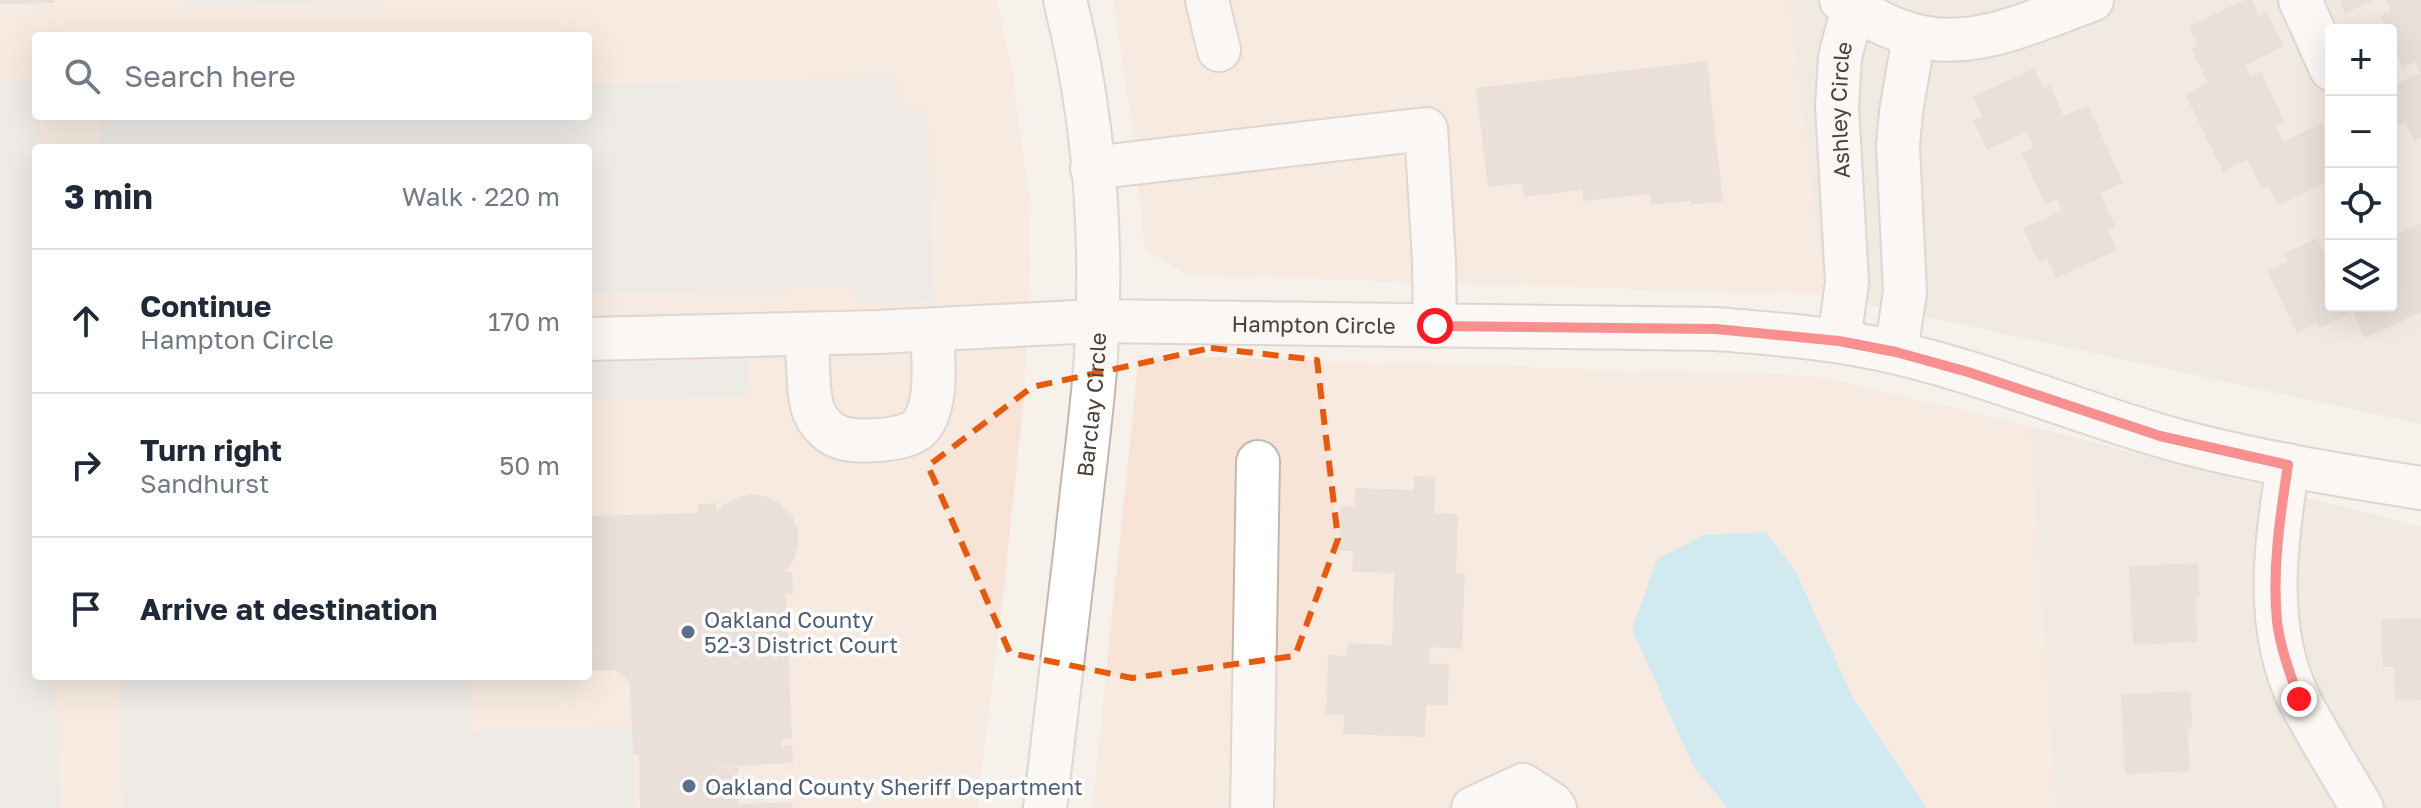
<!DOCTYPE html>
<meta charset="utf-8">
<style>
:root{--surface:#fff;--page:#f2f2f3;--text:#1f2937;--muted:#747a83;--line:#e0e1e3}
body{margin:0;font-family:"Golos Text",sans-serif;background:var(--page);color:var(--text)}
.controls{position:absolute;right:24px;top:24px;display:grid;overflow:hidden;border-radius:8px;box-shadow:0 8px 32px #0002}
.controls button{width:72px;height:72px;display:grid;place-items:center;padding:0;border:0;border-bottom:2px solid var(--line);background:var(--surface);color:var(--text);font:40px sans-serif}
.stop{position:absolute;width:24px;height:24px;margin:-18px;border:6px solid #ff1a21;border-radius:50%;background:#fff}
.stop.end{background:#ff1a21;border-color:#fff;box-shadow:0 2px 8px #0008}
.list{margin:0;padding:0;list-style:none}
h2{display:flex;justify-content:space-between;align-items:center;height:104px;margin:0;padding:0 32px;font-size:34px}
h2 small{font-size:26px;font-weight:400;color:var(--muted)}
.list li{display:grid;grid-template-columns:52px 1fr auto;gap:24px;align-items:center;box-sizing:border-box;height:144px;padding:0 32px;border-top:2px solid var(--line)}
.list b{display:block;font-size:30px;white-space:nowrap}
.list p{margin:0;font-size:26px;white-space:nowrap;color:var(--muted)}
.list em{font-size:26px;font-style:normal;color:var(--muted)}
.icon{flex:none;width:44px;height:44px;fill:none;stroke:currentColor;stroke-width:2;stroke-linecap:round;stroke-linejoin:round}
.map{position:relative;flex:none;width:2421px;height:808px;overflow:hidden}
.search{position:absolute;background:var(--surface);box-shadow:0 8px 32px #0002;left:32px;top:32px;width:560px;height:88px;display:flex;align-items:center;gap:20px;box-sizing:border-box;padding:0 28px;border-radius:8px;color:var(--muted);font-size:30px}
.panel{position:absolute;background:var(--surface);box-shadow:0 8px 32px #0002;left:32px;top:144px;width:560px;height:536px;border-radius:8px}
.map>svg:first-child{display:block}
.residential{fill:#ebe2d9;fill-rule:evenodd}
.commercial{fill:#f8e4d6;fill-rule:evenodd}
.parking{fill:#e5e2e0}
.water{fill:#a5e3f5}
.building{fill:#dccdc3}
.lines{fill:none;stroke-linecap:round;stroke-linejoin:round}
.minor-casing{stroke:#c3b7ad;stroke-width:46}
.minor{stroke:#fff;stroke-width:42}
.route{stroke:#ff1a21;stroke-width:10}
.marked{fill:none;stroke:#e8590c;stroke-width:6;stroke-dasharray:16 10;stroke-linejoin:round}
.service-dot{fill:#5c6f8a;stroke:#fff;stroke-width:3}
.labels{text-anchor:middle;dominant-baseline:central;stroke-width:7;stroke-linejoin:round;paint-order:stroke}
.street-label{font-size:22px;fill:#4b4038;stroke:#fff}
.service-label{font-size:22px;fill:#4e5e75;stroke:#fff;text-anchor:start}
</style>
<div class="map">
<svg width="2421" height="808" viewBox="0 0 2421 808">
<rect width="100%" height="100%" fill="#f6f1eb"/>
<g class="residential">
<path d="M1789,0h632v424l-596,-129zM2331,30h60v276h-60z"/>
<path d="M2030,426l391,101v281h-365z"/>
</g>
<g class="commercial">
<path d="M0,0h997l15,70 17,127 1,74 -6,126 -21,202 -26,209h-977zM36,36h552v80h-552zM36,148h552v528h-552z"/>
<path d="M1113,0h676l36,295 -637,-20 -44,-25 -9,-107z"/>
<path d="M1139,355l676,21 215,50 26,382h-964z"/>
</g>
<g class="parking">
<path d="M185,0h216l-216,8z"/>
<path d="M897,77l1,34h30l5,190 -77,2 -1,-16 -267,7v-146h-488l-1,-32h489v-31z"/>
<path d="M36,80v36h3l1,32h-4v528h20l4,132h-60v-727z"/>
<path d="M748,360l1,36 -161,4v-36z"/>
<path d="M119,676h208v4l143,-4 2,55 161,-5 2,82h-511z"/>
</g>
<path class="water" d="M1766,532l30,40 57,126 74,110h-199l-34,-40 -62,-139 25,-70 47,-24z"/>
<g class="building">
<path d="M0,0h55v3l-55,1z"/>
<path d="M2244,0h8l7,16 8,-4 17,34 -38,19 5,11 10,-5 24,51 -9,5 7,15 39,-19 9,18v15l-3,1 3,6v17l-53,26 -10,-20 -6,4 -15,-30 -24,11 -38,-77 23,-11 -17,-34 6,-3 -9,-19z"/>
<path d="M2339,0h36l-30,13z"/>
<path d="M2386,0h35v138l-7,3 -9,-18 -8,3 -6,-13v-27l29,-13 -5,-11 -12,6 -12,-28v-10h-5l-6,-14 11,-5z"/>
<path d="M1707,61l16,140 -32,4 -1,-4 -39,4 -1,-11 -67,7 -1,-11 -58,7 -2,-14 -34,4 -12,-99z"/>
<path d="M2034,69l9,19 7,-3 14,31 24,-11 35,78 -23,10 16,35 -7,3 9,19 -62,28 -9,-19 -8,4 -16,-35 39,-17 -5,-11 -12,5 -23,-52 11,-5 -6,-16 -40,18 -14,-30 9,-4 -9,-20z"/>
<path d="M2421,223v89l-56,26 -12,-26 -33,16 -3,-5 -20,10 -30,-61 21,-11 -4,-7 33,-16 14,29v39h60v-69z"/>
<path d="M1414,476l22,1 -2,36 24,1 -2,59 9,1 -3,75 -32,-2 -1,16 20,1 -1,41h-22l-1,32 -82,-3 1,-19 -18,-1 2,-59 19,1 1,-13 44,2 2,-72 -42,-1 1,-21h-15l2,-45h15v-18l59,2z"/>
<path d="M753,494l15,3 14,8 10,10 6,15v16l-4,14 -10,12h8l1,22h-7l6,144 -10,1v7l10,-1 1,18 -96,5 41,-1 1,37 53,-2 1,6h-153l-1,-54 -6,1 -3,-72 -14,-13 -28,1v-155l110,-3v-9l18,-1v10l8,-8 14,-8z"/>
<path d="M2198,563l2,35h-4l1,44 -64,3 -4,-79z"/>
<path d="M2421,618v82l-26,1 -1,-34h-11l-2,-48z"/>
<path d="M2191,691l1,36h-4l2,44 -65,3 -4,-80z"/>
</g>
<g class="lines">
<defs>
<g id="minor">
<path d="M1207,0l12,50"/>
<path d="M1841,0c23,14 46,28 72,35 61,17 122,-15 179,-35"/>
<path d="M2300,0l31,69"/>
<path d="M1092,168l334,-39 8,131 1,66"/>
<path d="M807,334c1,18 0,66 8,80 5,11 16,21 27,24 17,5 66,3 78,-11 19,-22 13,-70 12,-97"/>
<path id="s1" d="M588,339l289,-7 220,-11 619,8c61,5 121,9 181,24 89,21 174,56 261,82 86,25 175,39 263,53"/>
<path id="s2" d="M1839,341l8,-59 -10,-176 3,-49 13,-50"/>
<path d="M1896,352l9,-60 -7,-146 3,-34 13,-76"/>
<path d="M2288,465c-12,78 -25,162 12,236 19,37 41,71 62,107"/>
<path id="s3" d="M1045,808c11,-90 21,-181 32,-271 6,-61 15,-121 19,-181 7,-119 -2,-241 -31,-356"/>
<path d="M1252,808l6,-346"/>
<path d="M1473,808l50,-23 29,19 3,4"/>
</g>
</defs>
<use href="#minor" class="minor-casing"/>
<use href="#minor" class="minor"/>
</g>
<g class="lines">
<path class="route" d="M1435,326l281,3 123,12 57,11 72,20 192,64 128,29c-8,52 -16,103 -11,156 3,26 13,53 22,78"/>
</g>
<path d="M0 0H2421V808H0ZM1211,348l106,12 21,179 -43,117 -163,22 -122,-25 -82,-187 104,-79z" fill="#f6f1eb" fill-opacity=".55" fill-rule="evenodd"/>
<path class="marked" d="M1211,348l106,12 21,179 -43,117 -163,22 -122,-25 -82,-187 104,-79z"/>
<g class="service-dot">
<circle cx="688" cy="632" r="8"/>
<circle cx="689" cy="786" r="8"/>
</g>
<g class="labels">
<g class="street-label">
<text stroke="none"><textPath href="#s2" startOffset="232">Ashley Circle</textPath></text>
<text stroke="none"><textPath href="#s1" startOffset="726">Hampton Circle</textPath></text>
<text stroke="none"><textPath href="#s3" startOffset="406">Barclay Circle</textPath></text>
</g>
<g class="service-label">
<text x="704" y="619">Oakland County<tspan x="704" dy="25">52-3 District Court</tspan></text>
<text x="705" y="786">Oakland County Sheriff Department</text>
</g>
</g>
</svg>
<div class="controls">
<button>+</button>
<button>−</button>
<button><svg class="icon" aria-label="locate" viewBox="0 0 24 24"><circle cx="12" cy="12" r="6"/><path d="M12 2v4M12 18v4M2 12h4M18 12h4"/></svg></button>
<button><svg class="icon" aria-label="layers" viewBox="0 0 24 24"><path d="M12 4l9 5-9 5-9-5zM3 14l9 5 9-5"/></svg></button>
</div>
<div class="stop" style="left:1435px;top:326px"></div>
<div class="stop end" style="left:2299px;top:699px"></div>
<div class="search"><svg class="icon" aria-label="search" viewBox="0 0 24 24"><circle cx="10" cy="10" r="6"/><path d="M15 15l6 6"/></svg>Search here</div>
<section class="panel">
<h2>3 min<small>Walk · 220 m</small></h2>
<ul class="list">
<li><svg class="icon" aria-label="ahead" viewBox="0 0 24 24"><path d="M12 20V5M6 11l6-6 6 6"/></svg><div><b>Continue</b><p>Hampton Circle</p></div><em>170 m</em></li>
<li><svg class="icon" aria-label="right" viewBox="0 0 24 24"><path d="M7 20v-9h11M14 6l5 5-5 5"/></svg><div><b>Turn right</b><p>Sandhurst</p></div><em>50 m</em></li>
<li><svg class="icon" aria-label="arrive" viewBox="0 0 24 24"><path d="M6 21V4h12l-3 4 3 4H6"/></svg><div><b>Arrive at destination</b></div></li>
</ul>
</section>
</div>
